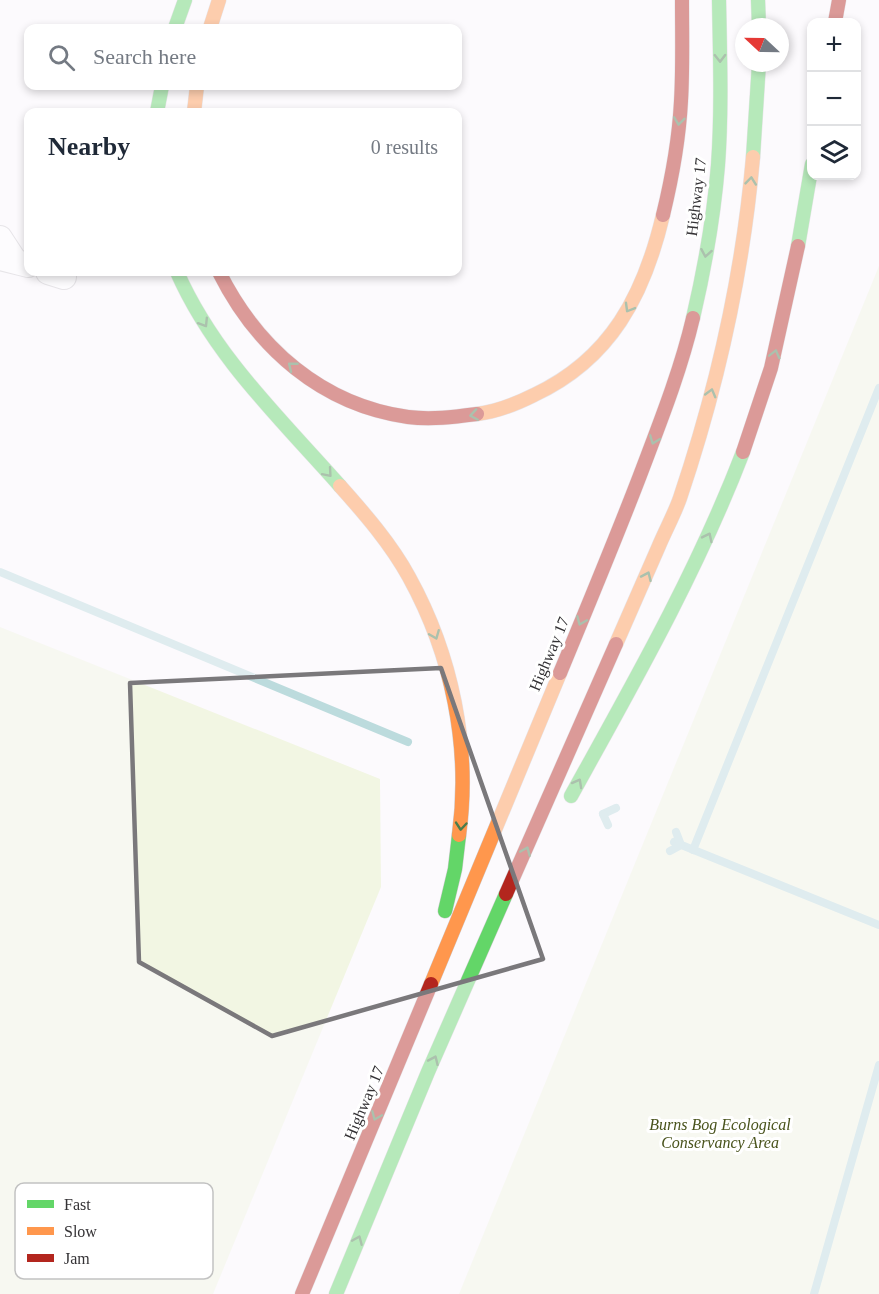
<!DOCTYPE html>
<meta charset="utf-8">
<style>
:root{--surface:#fff;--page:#f6f6f7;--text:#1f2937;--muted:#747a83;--line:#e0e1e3}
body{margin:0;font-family:Georgia,serif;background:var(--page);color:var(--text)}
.controls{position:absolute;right:18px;top:18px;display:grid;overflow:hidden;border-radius:12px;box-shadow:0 3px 9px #0003}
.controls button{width:54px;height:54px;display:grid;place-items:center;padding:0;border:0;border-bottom:2px solid var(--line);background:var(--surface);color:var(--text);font:30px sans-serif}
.compass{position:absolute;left:735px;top:18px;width:54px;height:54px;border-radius:50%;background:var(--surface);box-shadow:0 3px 9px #0003;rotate:292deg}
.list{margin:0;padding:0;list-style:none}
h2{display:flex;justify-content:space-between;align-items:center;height:78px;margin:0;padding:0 24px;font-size:26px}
h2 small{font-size:20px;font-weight:400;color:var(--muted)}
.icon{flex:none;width:33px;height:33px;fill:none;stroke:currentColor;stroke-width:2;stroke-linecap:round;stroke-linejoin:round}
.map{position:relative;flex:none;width:879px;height:1294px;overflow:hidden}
.search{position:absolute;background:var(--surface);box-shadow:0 3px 9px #0003;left:24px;top:24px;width:438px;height:66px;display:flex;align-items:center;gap:15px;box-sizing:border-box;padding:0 21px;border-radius:12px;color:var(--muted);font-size:22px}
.panel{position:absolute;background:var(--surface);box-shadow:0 3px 9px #0003;left:24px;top:108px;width:438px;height:168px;border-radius:12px}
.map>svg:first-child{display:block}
.green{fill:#f2f6e3}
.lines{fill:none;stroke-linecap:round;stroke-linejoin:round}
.stream{stroke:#bcdbdd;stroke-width:8}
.street-casing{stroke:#cecccf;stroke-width:26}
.fast-casing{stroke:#cecccf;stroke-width:15}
.slow-casing{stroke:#cecccf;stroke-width:15}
.jam-casing{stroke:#cecccf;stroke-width:15}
.street{stroke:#fffeff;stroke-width:24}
.fast{stroke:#63d668;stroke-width:14}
.slow{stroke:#ff974d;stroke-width:14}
.jam{stroke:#b3261e;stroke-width:14}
.oneway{stroke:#497c4c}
.marked{fill:none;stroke:#7a787b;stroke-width:4.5;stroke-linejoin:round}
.labels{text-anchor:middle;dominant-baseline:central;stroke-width:6;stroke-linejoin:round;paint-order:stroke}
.street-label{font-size:16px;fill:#343235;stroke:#fff}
.park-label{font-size:16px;font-style:italic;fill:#49531c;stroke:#fff}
.key{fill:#fff;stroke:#c2c2c2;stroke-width:1.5}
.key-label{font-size:16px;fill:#343235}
</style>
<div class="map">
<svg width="879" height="1294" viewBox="0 0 879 1294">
<rect width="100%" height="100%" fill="#fcfafd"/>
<g class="green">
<path d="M879,266v1028h-420z"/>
<path d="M0,627l380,152 1,108 -168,407h-213z"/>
</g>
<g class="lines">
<g class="stream">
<path d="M0,572l408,170"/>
<path d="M603,814l13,-6"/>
<path d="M603,814l5,11"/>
<path d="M674,842l205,83"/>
<path d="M693,850l186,-462"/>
<path d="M670,851l11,-6 -5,-13"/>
<path d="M814,1294l65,-229"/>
</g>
<defs>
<g id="street">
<path d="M0,238l15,23"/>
<path d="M0,258l28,7"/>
<path d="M48,272l16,5"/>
</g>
<g id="fast">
<path d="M758,0l1,27"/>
<path d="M175,28l10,-28"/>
<path d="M157,112l5,-26"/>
<path d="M753,157l6,-94"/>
<path d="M798,246l14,-82"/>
<path d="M177,272c37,84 103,146 163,214"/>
<path d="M693,318c11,-47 21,-104 25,-153 4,-55 2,-110 1,-165"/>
<path d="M571,796c62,-112 126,-224 172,-344"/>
<path d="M445,911l10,-42 4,-34"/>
<path d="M336,1294l92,-222 78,-178"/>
</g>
<g id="slow">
<path d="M210,28l9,-28"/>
<path d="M194,112l3,-26"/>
<path d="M477,414c19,-2 39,-10 57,-19 77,-36 110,-100 129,-180"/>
<path d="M340,486c25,28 51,58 69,91 43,78 62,170 50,258"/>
<path d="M616,644c14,-32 28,-64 42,-96 7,-17 16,-33 22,-50 37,-110 63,-226 73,-341"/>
<path d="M431,984l129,-311"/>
</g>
<g id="jam">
<path d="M835,22l4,-22"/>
<path d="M663,215c9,-37 16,-75 18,-114 2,-33 1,-67 1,-101"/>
<path d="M219,272c38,76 103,133 189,145 23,3 46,0 69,-3"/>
<path d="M743,452l28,-84 27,-122"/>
<path d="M560,673c27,-65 54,-130 79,-195 20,-53 41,-105 54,-160"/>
<path d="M506,894l110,-250"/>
<path d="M302,1294l129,-310"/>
</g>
</defs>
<use href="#street" class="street-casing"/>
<use href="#fast" class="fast-casing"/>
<use href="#slow" class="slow-casing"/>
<use href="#jam" class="jam-casing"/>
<use href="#street" class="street"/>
<use href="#fast" class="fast"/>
<use href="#slow" class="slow"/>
<use href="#jam" class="jam"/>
</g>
<defs><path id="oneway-chevron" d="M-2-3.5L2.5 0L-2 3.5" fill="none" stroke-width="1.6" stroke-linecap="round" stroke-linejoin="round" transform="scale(1.5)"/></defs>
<g class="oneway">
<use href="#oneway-chevron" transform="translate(720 58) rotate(89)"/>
<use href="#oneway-chevron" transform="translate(679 121) rotate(97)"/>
<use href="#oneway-chevron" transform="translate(751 181) rotate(-84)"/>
<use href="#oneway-chevron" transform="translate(706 253) rotate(100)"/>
<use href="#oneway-chevron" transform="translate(629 308) rotate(120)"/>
<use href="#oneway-chevron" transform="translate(204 323) rotate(58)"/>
<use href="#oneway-chevron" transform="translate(775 354) rotate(-76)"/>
<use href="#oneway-chevron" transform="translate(292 366) rotate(-141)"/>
<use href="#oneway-chevron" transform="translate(711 393) rotate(-75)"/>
<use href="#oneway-chevron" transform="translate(474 415) rotate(171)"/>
<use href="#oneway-chevron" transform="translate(654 440) rotate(111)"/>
<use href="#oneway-chevron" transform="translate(328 473) rotate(49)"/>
<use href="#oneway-chevron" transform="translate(708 537) rotate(-64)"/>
<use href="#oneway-chevron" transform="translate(647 576) rotate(-66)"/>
<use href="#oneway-chevron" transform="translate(581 621) rotate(113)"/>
<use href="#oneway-chevron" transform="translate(435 635) rotate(68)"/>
<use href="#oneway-chevron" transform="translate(578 783) rotate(-61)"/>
<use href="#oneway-chevron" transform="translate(461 826) rotate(95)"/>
<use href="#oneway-chevron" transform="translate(526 851) rotate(-67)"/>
<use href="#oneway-chevron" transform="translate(434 1060) rotate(-66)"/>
<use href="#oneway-chevron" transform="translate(376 1116) rotate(113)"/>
<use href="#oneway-chevron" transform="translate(358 1240) rotate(-67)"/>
</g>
<path d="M0 0H879V1294H0ZM441,668l102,291 -271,77 -133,-74 -9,-279z" fill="#fcfafd" fill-opacity=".55" fill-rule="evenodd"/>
<path class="marked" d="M441,668l102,291 -271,77 -133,-74 -9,-279z"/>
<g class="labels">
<g class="street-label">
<text transform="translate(696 197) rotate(-83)">Highway 17</text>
<text transform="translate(549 654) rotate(-67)">Highway 17</text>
<text transform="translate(364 1103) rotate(-67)">Highway 17</text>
</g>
<g class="park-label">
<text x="720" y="1124">Burns Bog Ecological<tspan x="720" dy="18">Conservancy Area</tspan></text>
</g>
</g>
<rect x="15" y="1183" width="198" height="96" rx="9" class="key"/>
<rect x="27" y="1200" width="27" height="8" fill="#63d668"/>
<rect x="27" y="1227" width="27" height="8" fill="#ff974d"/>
<rect x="27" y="1254" width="27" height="8" fill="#b3261e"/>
<g class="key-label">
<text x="64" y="1210">Fast</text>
<text x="64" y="1237">Slow</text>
<text x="64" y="1264">Jam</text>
</g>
</svg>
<div class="controls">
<button>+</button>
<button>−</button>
<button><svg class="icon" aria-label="layers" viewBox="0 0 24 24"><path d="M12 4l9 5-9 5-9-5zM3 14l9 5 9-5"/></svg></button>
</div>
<svg class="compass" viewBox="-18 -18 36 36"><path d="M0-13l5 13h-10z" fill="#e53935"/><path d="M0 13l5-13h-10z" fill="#747a83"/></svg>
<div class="search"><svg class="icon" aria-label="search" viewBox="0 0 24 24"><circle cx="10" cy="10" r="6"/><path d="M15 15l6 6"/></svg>Search here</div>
<section class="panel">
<h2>Nearby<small>0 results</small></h2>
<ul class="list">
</ul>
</section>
</div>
